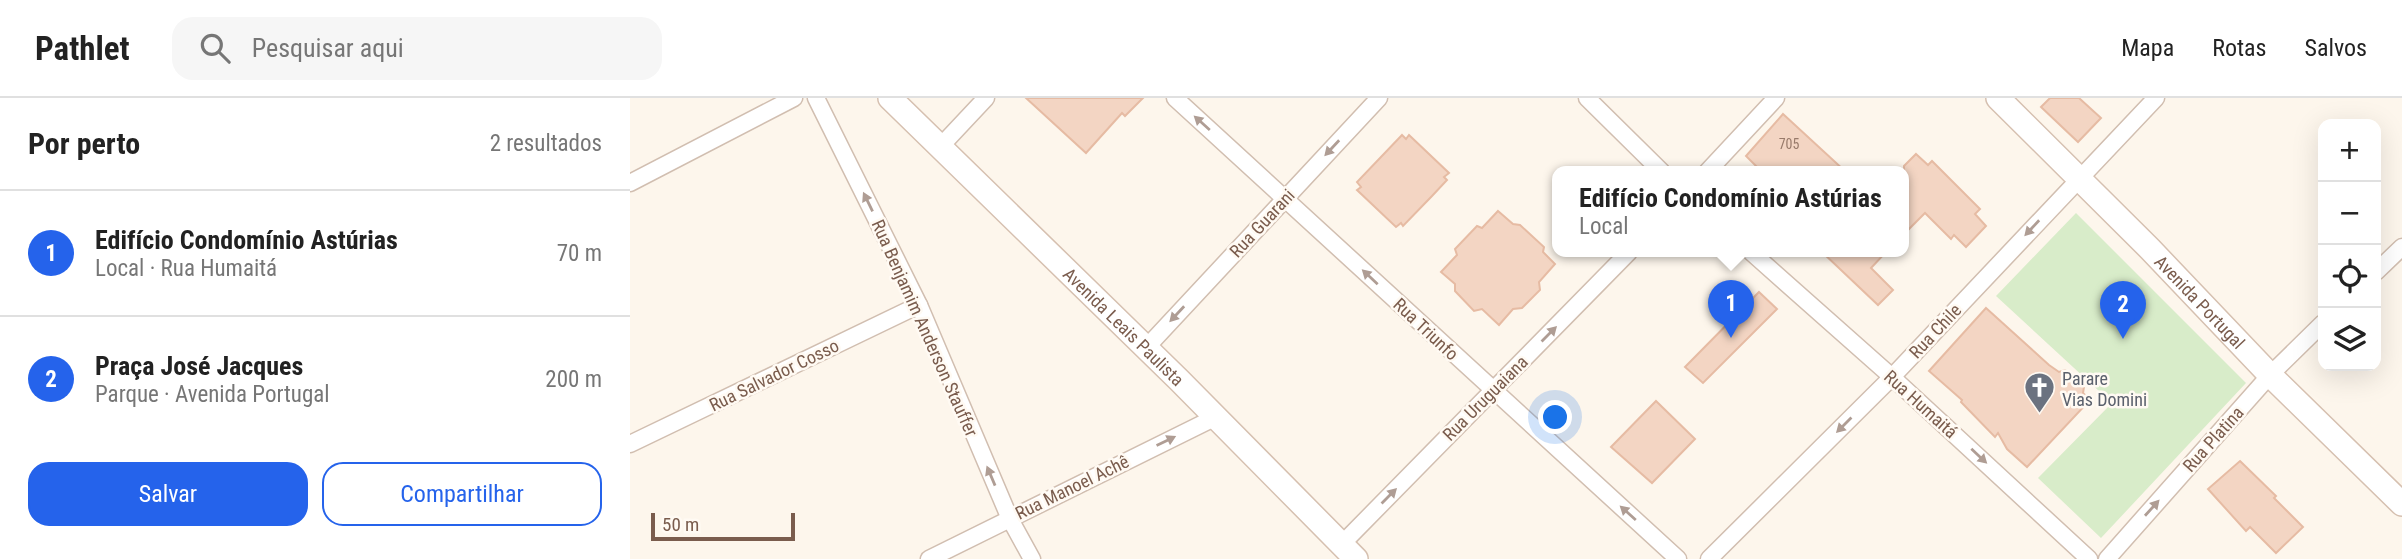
<!DOCTYPE html>
<html lang="pt">
<meta charset="utf-8">
<style>
:root{--surface:#fff;--page:#f6f6f6;--text:#222;--muted:#767676;--line:#e0e0e0;--accent:#2563eb}
body{margin:0;font-family:"Roboto Condensed",sans-serif;background:var(--page);color:var(--text)}
.controls{position:absolute;right:21px;top:21px;display:grid;overflow:hidden;border-radius:14px;box-shadow:0 7px 28px #0002}
.controls button{width:63px;height:63px;display:grid;place-items:center;padding:0;border:0;border-bottom:2px solid var(--line);background:var(--surface);color:var(--text);font:35px sans-serif}
.scale{position:absolute;left:21px;bottom:18px;width:144px;box-sizing:border-box;padding-left:7px;border:4px solid #7a5c4d;border-top:0;font-size:19px;line-height:24px;white-space:nowrap;color:#7a5c4d;-webkit-text-stroke:5px #fffaf3;paint-order:stroke}
.you{position:absolute;left:926px;top:320px;width:24px;height:24px;margin:-18px;border:5px solid #fff;border-radius:50%;background:#1a73e8;box-shadow:0 0 0 10px #1a73e833}
.badge{display:grid;place-items:center;width:46px;height:46px;border-radius:50%;background:var(--accent);color:#fff;font-size:23px;font-weight:700}
.pin{position:absolute;translate:-50% -58px;filter:drop-shadow(0 2px 4px #0008)}
.pin::after{content:'';position:absolute;top:37px;width:24px;height:21px;background:inherit;clip-path:polygon(0 0,100% 0,50% 100%)}
.popup{position:absolute;left:922px;top:68px;width:357px;height:91px;box-sizing:border-box;display:grid;place-content:center;border-radius:14px;background:var(--surface);filter:drop-shadow(0 2px 5px #0005);font-size:23px;white-space:nowrap;color:var(--muted)}
.popup b{font-size:26px;color:var(--text)}
.popup::after{content:'';position:absolute;left:50%;top:100%;margin-left:-14px;border:14px solid transparent;border-top-color:var(--surface)}
.list{margin:0;padding:0;list-style:none}
h2{display:flex;justify-content:space-between;align-items:center;height:91px;margin:0;padding:0 28px;font-size:30px}
h2 small{font-size:23px;font-weight:400;color:var(--muted)}
.list li{display:grid;grid-template-columns:46px 1fr auto;gap:21px;align-items:center;box-sizing:border-box;height:126px;padding:0 28px;border-top:2px solid var(--line)}
.list b{display:block;font-size:26px;white-space:nowrap}
.list p{margin:0;font-size:23px;white-space:nowrap;color:var(--muted)}
.list em{font-size:23px;font-style:normal;color:var(--muted)}
.actions{display:flex;gap:14px;padding:21px 28px}
.actions a{flex:1;padding:16px 0;border:2px solid var(--accent);border-radius:21px;text-align:center;font-size:24px;color:var(--accent)}
.actions .main{background:var(--accent);color:#fff}
.icon{flex:none;width:38px;height:38px;fill:none;stroke:currentColor;stroke-width:2;stroke-linecap:round;stroke-linejoin:round}
.map{position:relative;flex:none;width:1772px;height:461px;overflow:hidden}
header{display:flex;align-items:center;gap:42px;box-sizing:border-box;height:98px;padding:0 35px;background:var(--surface);border-bottom:2px solid var(--line)}
header strong{font-size:33px}
nav{display:flex;gap:38px;margin-inline-start:auto;font-size:24px}
.search{width:490px;height:63px;background:var(--page);display:flex;align-items:center;gap:18px;box-sizing:border-box;padding:0 24px;border-radius:21px;color:var(--muted);font-size:26px}
main{display:flex}
aside{flex:1;background:var(--surface)}
.map>svg:first-child{display:block}
.green{fill:#d8ecc9}
.building{fill:#f3d5c3;stroke:#e6bba3;stroke-width:2}
.lines{fill:none;stroke-linecap:round;stroke-linejoin:round}
.street-casing{stroke:#d1beb0;stroke-width:19}
.secondary-casing{stroke:#d6c0b0;stroke-width:26}
.street{stroke:#fff;stroke-width:16}
.secondary{stroke:#fff;stroke-width:23}
.oneway{fill:#af9d94}
.labels{text-anchor:middle;dominant-baseline:central;stroke-width:5;stroke-linejoin:round;paint-order:stroke}
.number-label{font-size:14px;fill:#987a6a}
.street-label{font-size:18px;fill:#7a5c4d;stroke:#fffaf3}
.worship-label{font-size:18px;fill:#5b616d;stroke:#fffaf3;text-anchor:start}
</style>
<header>
<strong>Pathlet</strong>
<div class="search"><svg class="icon" aria-label="search" viewBox="0 0 24 24"><circle cx="10" cy="10" r="6"/><path d="M15 15l6 6"/></svg>Pesquisar aqui</div>
<nav><a>Mapa</a><a>Rotas</a><a>Salvos</a></nav>
</header>
<main>
<aside>
<h2>Por perto<small>2 resultados</small></h2>
<ul class="list">
<li><span class="badge">1</span><div><b>Edifício Condomínio Astúrias</b><p>Local · Rua Humaitá</p></div><em>70 m</em></li>
<li><span class="badge">2</span><div><b>Praça José Jacques</b><p>Parque · Avenida Portugal</p></div><em>200 m</em></li>
</ul>
<div class="actions"><a class="main">Salvar</a><a>Compartilhar</a></div>
</aside>
<div class="map">
<svg width="1772" height="461" viewBox="0 0 1772 461">
<rect width="100%" height="100%" fill="#fdf6ec"/>
<path class="green" d="M1446,115l170,170 -145,155 -63,-60 74,-75 -116,-107z"/>
<g class="building">
<path d="M396,0h117l-18,18 -3,-3 -36,40z"/>
<path d="M1420,0h29l22,20 -23,24 -37,-35z"/>
<path d="M1153,16l63,58h-84l-16,-16z"/>
<path d="M772,37l4,4 3,-4 40,38 -5,4 3,3 -15,16 -29,30 -2,-3 -5,4 -39,-37 4,-3 -4,-5z"/>
<path d="M1286,56l12,11 4,-4 48,48 -5,5 11,12 -20,21 -12,-12 -3,4 -26,-26 -21,21v-68z"/>
<path d="M868,113l15,13 7,1 24,22 -1,5 12,12 -16,18 1,8 -18,18 -9,1 -14,16 -17,-16 -8,2 -19,-20v-7l-14,-12 16,-17 -2,-6 22,-23 5,2z"/>
<path d="M1192,154h64l-15,16 22,22 -15,15z"/>
<path d="M1129,194l18,17 -74,74 -18,-16z"/>
<path d="M1356,210l63,57 10,7 6,-2 11,7 8,10 -1,6 7,7 -63,67 -20,-18 -9,-16 -3,4 -34,-35 1,-2 -33,-29z"/>
<path d="M1026,303l39,38 -43,44 -41,-36z"/>
<path d="M1610,363l36,35 -2,2 29,29 -27,26 -26,-26 -4,4 -38,-42z"/>
</g>
<g class="lines">
<defs>
<g id="street">
<path d="M186,0l103,207 91,214 22,40"/>
<path d="M545,0l503,461"/>
<path d="M957,0l75,74"/>
<path d="M310,49l46,-49"/>
<path d="M1077,74l69,-74"/>
<path d="M0,85l164,-85"/>
<path d="M1121,154l141,125 197,182"/>
<path d="M1746,174l26,-25"/>
<path d="M516,250l233,-250"/>
<path d="M0,346l289,-139"/>
<path d="M711,447l288,-293"/>
<path d="M299,461l287,-142"/>
<path d="M1079,461l183,-182 264,-279"/>
<path d="M1477,461l163,-184 53,-52"/>
</g>
<g id="secondary">
<path id="s1" d="M260,0l289,282 177,179"/>
<path id="s2" d="M1368,0l152,151 120,126 132,129"/>
</g>
</defs>
<use href="#street" class="street-casing"/>
<use href="#secondary" class="secondary-casing"/>
<use href="#street" class="street"/>
<use href="#secondary" class="secondary"/>
</g>
<defs><path id="oneway-solid" d="M-6-.8H1V-3.2L6.5 0L1 3.2V.8H-6Z" transform="scale(1.75)"/></defs>
<g class="oneway">
<use href="#oneway-solid" transform="translate(572 25) rotate(-138)"/>
<use href="#oneway-solid" transform="translate(702 50) rotate(133)"/>
<use href="#oneway-solid" transform="translate(238 104) rotate(-116)"/>
<use href="#oneway-solid" transform="translate(1402 130) rotate(133)"/>
<use href="#oneway-solid" transform="translate(740 179) rotate(-137)"/>
<use href="#oneway-solid" transform="translate(547 216) rotate(133)"/>
<use href="#oneway-solid" transform="translate(919 236) rotate(-45)"/>
<use href="#oneway-solid" transform="translate(1214 327) rotate(135)"/>
<use href="#oneway-solid" transform="translate(536 343) rotate(-26)"/>
<use href="#oneway-solid" transform="translate(1349 358) rotate(43)"/>
<use href="#oneway-solid" transform="translate(361 378) rotate(-113)"/>
<use href="#oneway-solid" transform="translate(759 398) rotate(-45)"/>
<use href="#oneway-solid" transform="translate(1522 410) rotate(-48)"/>
<use href="#oneway-solid" transform="translate(998 415) rotate(-138)"/>
</g>
<defs>
<symbol id="church-pin" viewBox="-11 -11 22 30"><path d="M0 17L-7.5 6A9.5 9.5 0 1 1 7.5 6Z" fill="#6b7280" stroke="#fffaf3"/><path d="M-1.2-6h2.4v3.5h3.3v2.4h-3.3V6h-2.4V-.1h-3.3v-2.4h3.3Z" fill="#fff"/></symbol>
</defs>
<g fill-rule="evenodd">
<use href="#church-pin" x="1392" y="272" width="35" height="47"/>
</g>
<g class="labels">
<g class="number-label">
<text x="1159" y="46">705</text>
</g>
<g class="street-label">
<text transform="translate(632 125) rotate(-47)">Rua Guarani</text>
<text stroke="none"><textPath href="#s2" startOffset="287">Avenida Portugal</textPath></text>
<text stroke="none"><textPath href="#s1" startOffset="327">Avenida Leais Paulista</textPath></text>
<text transform="translate(295 230) rotate(66)">Rua Benjamim Anderson Stauffer</text>
<text transform="translate(796 231) rotate(43)">Rua Triunfo</text>
<text transform="translate(1305 233) rotate(-47)">Rua Chile</text>
<text transform="translate(144 277) rotate(-26)">Rua Salvador Cosso</text>
<text transform="translate(855 300) rotate(-45)">Rua Uruguaiana</text>
<text transform="translate(1291 306) rotate(42)">Rua Humaitá</text>
<text transform="translate(1583 341) rotate(-48)">Rua Platina</text>
<text transform="translate(442 389) rotate(-26)">Rua Manoel Achê</text>
</g>
<g class="worship-label">
<text x="1432" y="280">Parare<tspan x="1432" dy="21">Vias Domini</tspan></text>
</g>
</g>
</svg>
<div class="controls">
<button>+</button>
<button>−</button>
<button><svg class="icon" aria-label="locate" viewBox="0 0 24 24"><circle cx="12" cy="12" r="6"/><path d="M12 2v4M12 18v4M2 12h4M18 12h4"/></svg></button>
<button><svg class="icon" aria-label="layers" viewBox="0 0 24 24"><path d="M12 4l9 5-9 5-9-5zM3 14l9 5 9-5"/></svg></button>
</div>
<div class="scale">50 m</div>
<div class="you"></div>
<div class="pin badge" style="left:1101px;top:240px">1</div>
<div class="popup"><b>Edifício Condomínio Astúrias</b>Local</div>
<div class="pin badge" style="left:1493px;top:241px">2</div>
</div>
</main>
